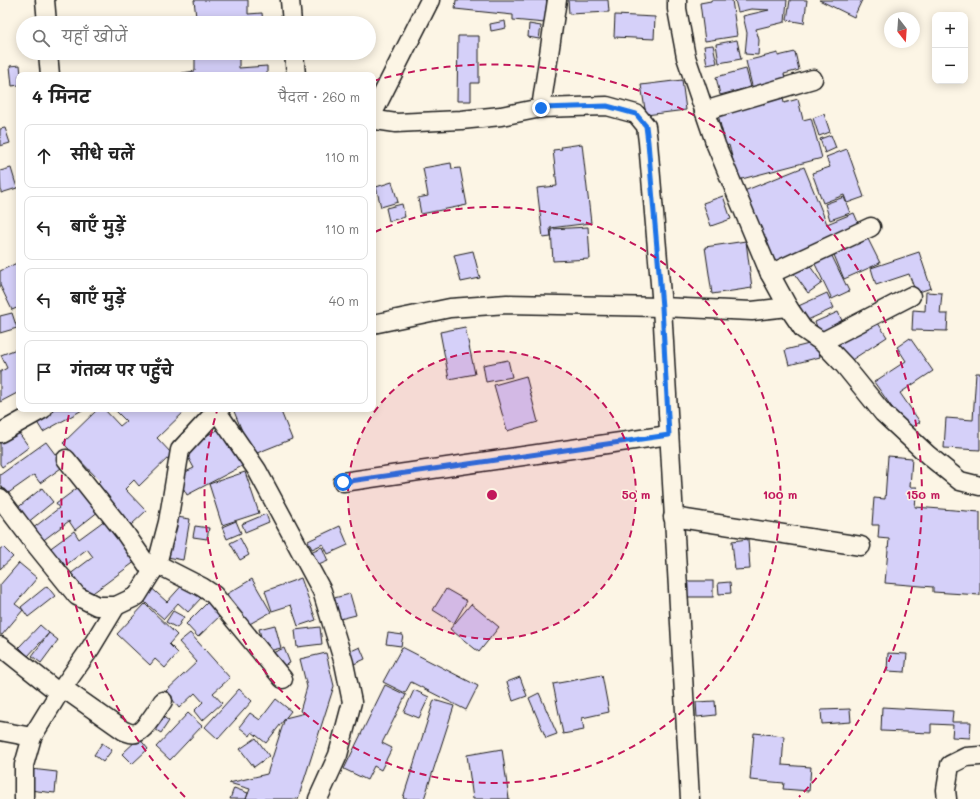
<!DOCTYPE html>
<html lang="hi">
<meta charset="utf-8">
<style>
:root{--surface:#fff;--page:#f2f2f2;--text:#222;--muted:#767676;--line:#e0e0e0}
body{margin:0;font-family:Mali,"Playpen Sans Deva",sans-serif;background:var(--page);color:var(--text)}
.controls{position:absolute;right:12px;top:12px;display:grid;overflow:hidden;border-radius:8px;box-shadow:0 2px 10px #0003}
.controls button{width:36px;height:36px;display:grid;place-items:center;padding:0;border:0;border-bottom:1px solid var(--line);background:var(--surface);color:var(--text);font:20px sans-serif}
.compass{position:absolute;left:884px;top:12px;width:36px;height:36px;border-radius:50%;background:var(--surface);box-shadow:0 2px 10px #0003;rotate:163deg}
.stop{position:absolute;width:12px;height:12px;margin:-9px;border:3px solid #1a73e8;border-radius:50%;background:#fff}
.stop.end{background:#1a73e8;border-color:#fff;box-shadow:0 1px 4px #0008}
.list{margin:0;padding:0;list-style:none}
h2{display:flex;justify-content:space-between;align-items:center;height:52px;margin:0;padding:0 16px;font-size:17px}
h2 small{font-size:13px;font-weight:400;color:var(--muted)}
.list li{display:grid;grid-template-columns:26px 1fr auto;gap:12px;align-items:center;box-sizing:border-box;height:64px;margin:0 8px 8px;padding:0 8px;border:1px solid var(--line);border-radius:8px}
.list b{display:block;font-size:15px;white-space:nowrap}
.list em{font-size:13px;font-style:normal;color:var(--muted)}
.icon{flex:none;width:22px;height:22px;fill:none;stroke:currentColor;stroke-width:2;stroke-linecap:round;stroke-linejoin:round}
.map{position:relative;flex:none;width:980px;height:799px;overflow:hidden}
.search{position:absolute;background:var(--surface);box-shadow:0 2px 10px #0003;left:16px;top:16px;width:360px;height:44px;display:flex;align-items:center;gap:10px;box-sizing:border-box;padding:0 14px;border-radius:22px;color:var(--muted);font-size:15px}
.panel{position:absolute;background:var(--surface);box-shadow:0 2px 10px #0003;left:16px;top:72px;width:360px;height:340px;border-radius:8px}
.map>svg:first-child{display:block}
.building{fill:#d5d0f9;stroke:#1c1c1c}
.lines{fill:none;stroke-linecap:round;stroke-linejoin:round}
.minor-casing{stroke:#1c1c1c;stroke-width:21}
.minor{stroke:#fcf5e5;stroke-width:18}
.route{stroke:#1a73e8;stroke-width:5}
.ring{fill:none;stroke:#c2185b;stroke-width:2;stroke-dasharray:7 5}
.centre{fill:#c2185b;stroke:#fcf5e5;stroke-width:2}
.ring-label{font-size:12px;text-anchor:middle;font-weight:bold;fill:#c2185b;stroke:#fcf5e5;stroke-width:3;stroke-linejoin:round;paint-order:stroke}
</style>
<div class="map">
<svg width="980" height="799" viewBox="0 0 980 799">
<rect width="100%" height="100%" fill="#fcf5e5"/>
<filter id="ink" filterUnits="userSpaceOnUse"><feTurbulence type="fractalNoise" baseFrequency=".025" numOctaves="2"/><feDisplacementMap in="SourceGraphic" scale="8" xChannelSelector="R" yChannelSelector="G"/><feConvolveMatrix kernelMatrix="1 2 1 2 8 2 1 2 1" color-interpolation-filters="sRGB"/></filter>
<g filter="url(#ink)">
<g class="building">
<path d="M194,0h54v14l14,-1 1,10h-77v-2l10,-4z"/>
<path d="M456,0h91l-2,23 -32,-3v-5l-58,-6z"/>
<path d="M568,0h40l1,12 -40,2z"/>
<path d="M711,0h21l5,36 -32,5 -5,-38 11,-2z"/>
<path d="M735,0h52l-2,22 -29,7 3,11 -1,15 -13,-1 2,-21 -4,-17 26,-6 -18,-1 -13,3z"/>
<path d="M790,0h17l-3,23 -17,-3z"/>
<path d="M819,0h43l-8,17z"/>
<path d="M615,15l40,2 -1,22 -40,-2z"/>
<path d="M505,21l1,7 -15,3 -1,-7z"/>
<path d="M529,24l12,2 -2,13 -11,-2z"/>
<path d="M458,36h21v47h-8v18h-14z"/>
<path d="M737,40l4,19 -22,4 -3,-19z"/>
<path d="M713,45l4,18 -10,2 -3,-19z"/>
<path d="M795,52l4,18 -15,4 2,8 -33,8 -7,-29 32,-8v3z"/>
<path d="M195,53h44v15l28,-2v9h-85v-2l13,-2z"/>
<path d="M20,65l1,10h-2v10l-7,1 -2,-20z"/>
<path d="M746,69l5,18 -31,8 -4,-18z"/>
<path d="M682,80l4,30 -40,5 -5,-30z"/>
<path d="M782,93l2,10 14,-4 5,21 8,-2 11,40 -84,22 -9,-35 -3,1 -9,-35z"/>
<path d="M824,114l6,18 -11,4 -6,-18z"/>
<path d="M5,128l5,15 -10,3v-17z"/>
<path d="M831,135l5,13 -11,5 -5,-14z"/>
<path d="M582,144l9,79 -41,5 1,9 -8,1 -6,-50 20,-2 -4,-36 9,-1 -1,-2z"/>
<path d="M847,149l17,48 -17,6 -3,-8 -21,8 -11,-30 18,-6 -4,-10z"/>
<path d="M451,163l1,6 8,-1 7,37 -46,9 -3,-16 10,-2 -5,-28z"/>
<path d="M804,167l23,57 27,-11 6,14 -86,39 -30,-75z"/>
<path d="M11,168l6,20 -16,5 -1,-22z"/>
<path d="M392,182l6,20 -17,5 -5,-20z"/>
<path d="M723,196l8,23 -20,7 -8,-23z"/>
<path d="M844,197l6,16 -20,7 -5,-16z"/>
<path d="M402,204l3,13 -16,4 -3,-13z"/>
<path d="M588,227l2,32 -37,2 -2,-32z"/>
<path d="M866,235l14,28 -36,16 -12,-29z"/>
<path d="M746,241l6,47 -40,6 -7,-47z"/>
<path d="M473,251l7,27 -19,4 -7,-27z"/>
<path d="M830,252l19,39 -17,8 -19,-39z"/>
<path d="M919,252l12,36 -15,5 -7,-19 -33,11 -5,-17z"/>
<path d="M19,262v45l-7,3 -12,-25v-14z"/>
<path d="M807,262l15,21 -14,10 -15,-21z"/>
<path d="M926,292l16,1 -2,21h8l-1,17 -35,-1 1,-20 12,1z"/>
<path d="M827,293l7,15 -33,15 -7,-15z"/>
<path d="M838,312l6,13 -23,11 -6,-14z"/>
<path d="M12,313l5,15 -17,5v-17z"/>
<path d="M876,320l11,17 -40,26 -12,-17z"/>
<path d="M465,327l10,47 -26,5 -9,-47z"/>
<path d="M910,338l23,33 -33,22 20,29 -12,8 -34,-48 32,-21 -9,-14z"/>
<path d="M817,342l3,15 -31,8 -4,-15z"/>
<path d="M19,348v44l-19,10v-30l7,-4 -6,-13z"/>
<path d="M508,360l4,17 -26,5 -3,-17z"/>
<path d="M976,373h4v77l-36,-2 2,-30 27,2z"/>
<path d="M526,376l12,46 -31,9 -13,-46z"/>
<path d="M51,409h33l-41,23 -8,-13z"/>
<path d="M98,409h6l16,17 6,-5 -12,-12h73l-30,29 15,16 -33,32 -5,-6 -9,9 21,22 -15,14 -37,-38 6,-6 -37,-38z"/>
<path d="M233,409h47l12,30 -40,16z"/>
<path d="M223,427l21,38 -57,30 -10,-19 17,-8 -11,-20z"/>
<path d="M16,429l13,18 -27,20 -2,-3v-24z"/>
<path d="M46,442l18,24 -24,17 -6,-8 -27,19 -7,-10v-9z"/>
<path d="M888,456l24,2 -2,29h7l-2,20 65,5v83l-47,-3v-5l-48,-4 4,-44 -11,-1 1,-13h-7l2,-27 11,1z"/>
<path d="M245,472l14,41 -37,12 -13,-41z"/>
<path d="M80,486l19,25 -24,19 -6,-9 -28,21 -9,-13 27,-21 -3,-4z"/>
<path d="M42,488l11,14 -26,21 -11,-14z"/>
<path d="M266,514l3,8 -24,10 -3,-8z"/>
<path d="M170,516l20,3 -7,41 -21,-4z"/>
<path d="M105,520l31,41 -50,37 -17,-23 24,-18 -6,-8 -25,19 -14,-18 26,-19 5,8z"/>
<path d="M236,521l5,12 -14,6 -5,-12z"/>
<path d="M195,526l14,2 -2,11 -14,-2z"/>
<path d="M340,526l8,19 -20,9 -5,-10 -11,5 -4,-8z"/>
<path d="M240,538l9,17 -9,5 -10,-17z"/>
<path d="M748,539l2,30 -15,1 -3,-29z"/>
<path d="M3,547l10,10 -13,12v-20z"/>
<path d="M322,547l6,14 -14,6 -6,-14z"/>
<path d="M19,563l18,15 -22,26 8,6 -21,25 -2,-1v-49z"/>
<path d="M301,578l15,42 -18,6 -7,-21 -19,6 -7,-20z"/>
<path d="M252,579l19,33 -25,14 -19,-32z"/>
<rect x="686" y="581" width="27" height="16"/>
<path d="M185,582l17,15 -14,15 -10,-9 -14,16 -25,-22 8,-13 20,18z"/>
<path d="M730,582l1,11 -12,1 -1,-11z"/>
<path d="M47,586l8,10 -27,21 -7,-10z"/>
<path d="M446,589l21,12 -13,22 -21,-13z"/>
<path d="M350,594l6,21 -16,4 -6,-21z"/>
<path d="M210,600l13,13 -25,24 -12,-13z"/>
<path d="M145,604l32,31 -8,9 9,9 -13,15 -10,-9 -5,6 -33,-31z"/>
<path d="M471,604l28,23 -20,25 -29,-23z"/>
<path d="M173,611l11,6 -7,11 -11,-6z"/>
<path d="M40,625l9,8 -21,23 -9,-9z"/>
<path d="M275,625l6,23 -16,4 -6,-23z"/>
<path d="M320,627l2,17 -25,3 -2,-17z"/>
<path d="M49,633l9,7 -17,23 -9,-7z"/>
<path d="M190,633l40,45 -17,15 9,10 -20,18 -8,-10 9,-9 -8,-9 -16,15 -13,-17 31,-29 -18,-20z"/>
<path d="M388,633l15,2 -2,11 -15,-2z"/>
<path d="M360,647l5,12 -11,5 -5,-12z"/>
<path d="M402,647l76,39 -12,24 -55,-28 -6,11 -22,-11z"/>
<path d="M284,648l6,15 -12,5 -10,-13z"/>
<path d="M326,653l8,33 -36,113h-52l4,-10 -21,-6 38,-9 18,-56 20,-5 -5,-2 7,-24 -7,-28z"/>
<path d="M888,653l19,1 -2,18 -18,-1z"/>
<path d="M602,675l7,37 -27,6 2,12 -21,4 -10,-50z"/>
<path d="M520,677l7,19 -14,5 -6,-19z"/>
<path d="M385,685l21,10 -24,48 10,5 -11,22 -7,-4 -7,14 -23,-11z"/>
<path d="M239,689l13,12 -34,38 -13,-12z"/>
<path d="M414,690l15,7 -10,21 -15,-6z"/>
<path d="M539,693l18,41 -11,4 -17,-40z"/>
<path d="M276,699l15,12 -25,32 -14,-11 -2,4 -11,-9 11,-14 10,7z"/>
<path d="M434,700l20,6 -30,93h-19l-2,-1z"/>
<path d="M715,701l1,14 -19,2 -1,-15z"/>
<path d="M882,707l71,4 -1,11h19l-1,16 -18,-1 1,-12 -22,-1v9l-50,-2z"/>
<path d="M850,709l1,13 -29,2 -1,-14z"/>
<path d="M158,713l11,8 -8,12 -11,-7z"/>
<path d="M188,713l14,13 -32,34 -14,-13z"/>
<path d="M754,733l30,3 -2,29 29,2 -2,24 -26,-2 1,-6 -34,-3z"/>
<path d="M139,738l9,11 -16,15 -10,-10z"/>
<path d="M256,738l13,18 -15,11 -14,-18z"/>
<path d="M102,743l10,7 -9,12 -9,-7z"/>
<path d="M502,749l7,50h-36l-6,-44z"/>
<path d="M31,769l26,3 -2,21 -26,-3z"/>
<path d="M234,788l14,5 -2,6h-16z"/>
</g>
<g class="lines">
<defs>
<g id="minor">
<path d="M45,0l2,23"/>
<path d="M290,0l2,23"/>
<path d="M48,53l2,22"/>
<path d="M294,53l2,22"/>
<path d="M541,108l16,-108"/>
<path d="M704,111l109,-32"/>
<path d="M373,113l57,-113"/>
<path d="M373,115l3,5 20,3 65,-3 40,-4 40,-8 66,-2 29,8 10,12 2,16 14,165 28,492"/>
<path d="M770,274l101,-47"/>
<path d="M788,307l15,22 19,13 22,23 39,48 45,42 32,26 20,5"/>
<path d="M373,324l77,-16 57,-4 155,3 90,4 36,-4 -18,-33 -54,-129 -30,-88 -9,-48v-9"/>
<path d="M822,342l89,-46"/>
<path d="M216,410l41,60 65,121 22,72 8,39 -14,53 -20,44"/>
<path d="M0,433l43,-24"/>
<path d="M66,459l59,74 27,39"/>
<path d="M343,482l326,-47"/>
<path d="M0,498l31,41 46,57 20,10h19l21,-10 20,-32 11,-42 12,-72 38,-41"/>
<path d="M673,517l188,29"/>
<path d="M157,564l45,23 12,8 69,84"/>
<path d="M0,646l59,47"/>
<path d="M63,688l61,43c4,1 8,4 12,2 9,-2 21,-24 27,-32"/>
<path d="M0,731l32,6"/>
<path d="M24,799v-34l8,-28 27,-44 31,-44 26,-43"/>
<path d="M947,799l-1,-9 4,-25 16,-8 14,-1"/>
</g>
</defs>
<use href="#minor" class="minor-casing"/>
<use href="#minor" class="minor"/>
</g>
</g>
<g class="lines" filter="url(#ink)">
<path class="route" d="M343,482l326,-47 -7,-128 -14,-165 -2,-16 -10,-12 -29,-8 -66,2"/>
</g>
<circle cx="492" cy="495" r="144" fill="#c2185b" fill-opacity=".12"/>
<g class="ring">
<circle cx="492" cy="495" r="144"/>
<path d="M375 232A288 288 0 1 1 217 411"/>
<path d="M185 797A431 431 0 0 1 70 409M373 81A431 431 0 0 1 799 797"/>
</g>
<circle cx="492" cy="495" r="6" class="centre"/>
<g class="ring-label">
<text x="636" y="499">50 m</text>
<text x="780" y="499">100 m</text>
<text x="923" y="499">150 m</text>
</g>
</svg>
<div class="controls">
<button>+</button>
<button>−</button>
</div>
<svg class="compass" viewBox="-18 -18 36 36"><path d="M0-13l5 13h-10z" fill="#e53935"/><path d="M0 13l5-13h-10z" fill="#767676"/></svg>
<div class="stop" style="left:343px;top:482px"></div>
<div class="stop end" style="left:541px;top:108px"></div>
<div class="search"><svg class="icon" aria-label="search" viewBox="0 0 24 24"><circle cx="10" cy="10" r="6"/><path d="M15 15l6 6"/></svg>यहाँ खोजें</div>
<section class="panel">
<h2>4 मिनट<small>पैदल · 260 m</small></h2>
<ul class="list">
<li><svg class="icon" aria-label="ahead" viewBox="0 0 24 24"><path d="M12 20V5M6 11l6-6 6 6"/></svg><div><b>सीधे चलें</b></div><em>110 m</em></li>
<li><svg class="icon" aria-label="left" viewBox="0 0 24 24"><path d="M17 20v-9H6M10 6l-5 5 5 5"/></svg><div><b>बाएँ मुड़ें</b></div><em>110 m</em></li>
<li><svg class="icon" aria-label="left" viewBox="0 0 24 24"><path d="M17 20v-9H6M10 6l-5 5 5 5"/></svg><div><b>बाएँ मुड़ें</b></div><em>40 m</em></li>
<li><svg class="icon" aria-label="arrive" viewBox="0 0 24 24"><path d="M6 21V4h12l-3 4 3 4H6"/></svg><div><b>गंतव्य पर पहुँचे</b></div></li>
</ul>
</section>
</div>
